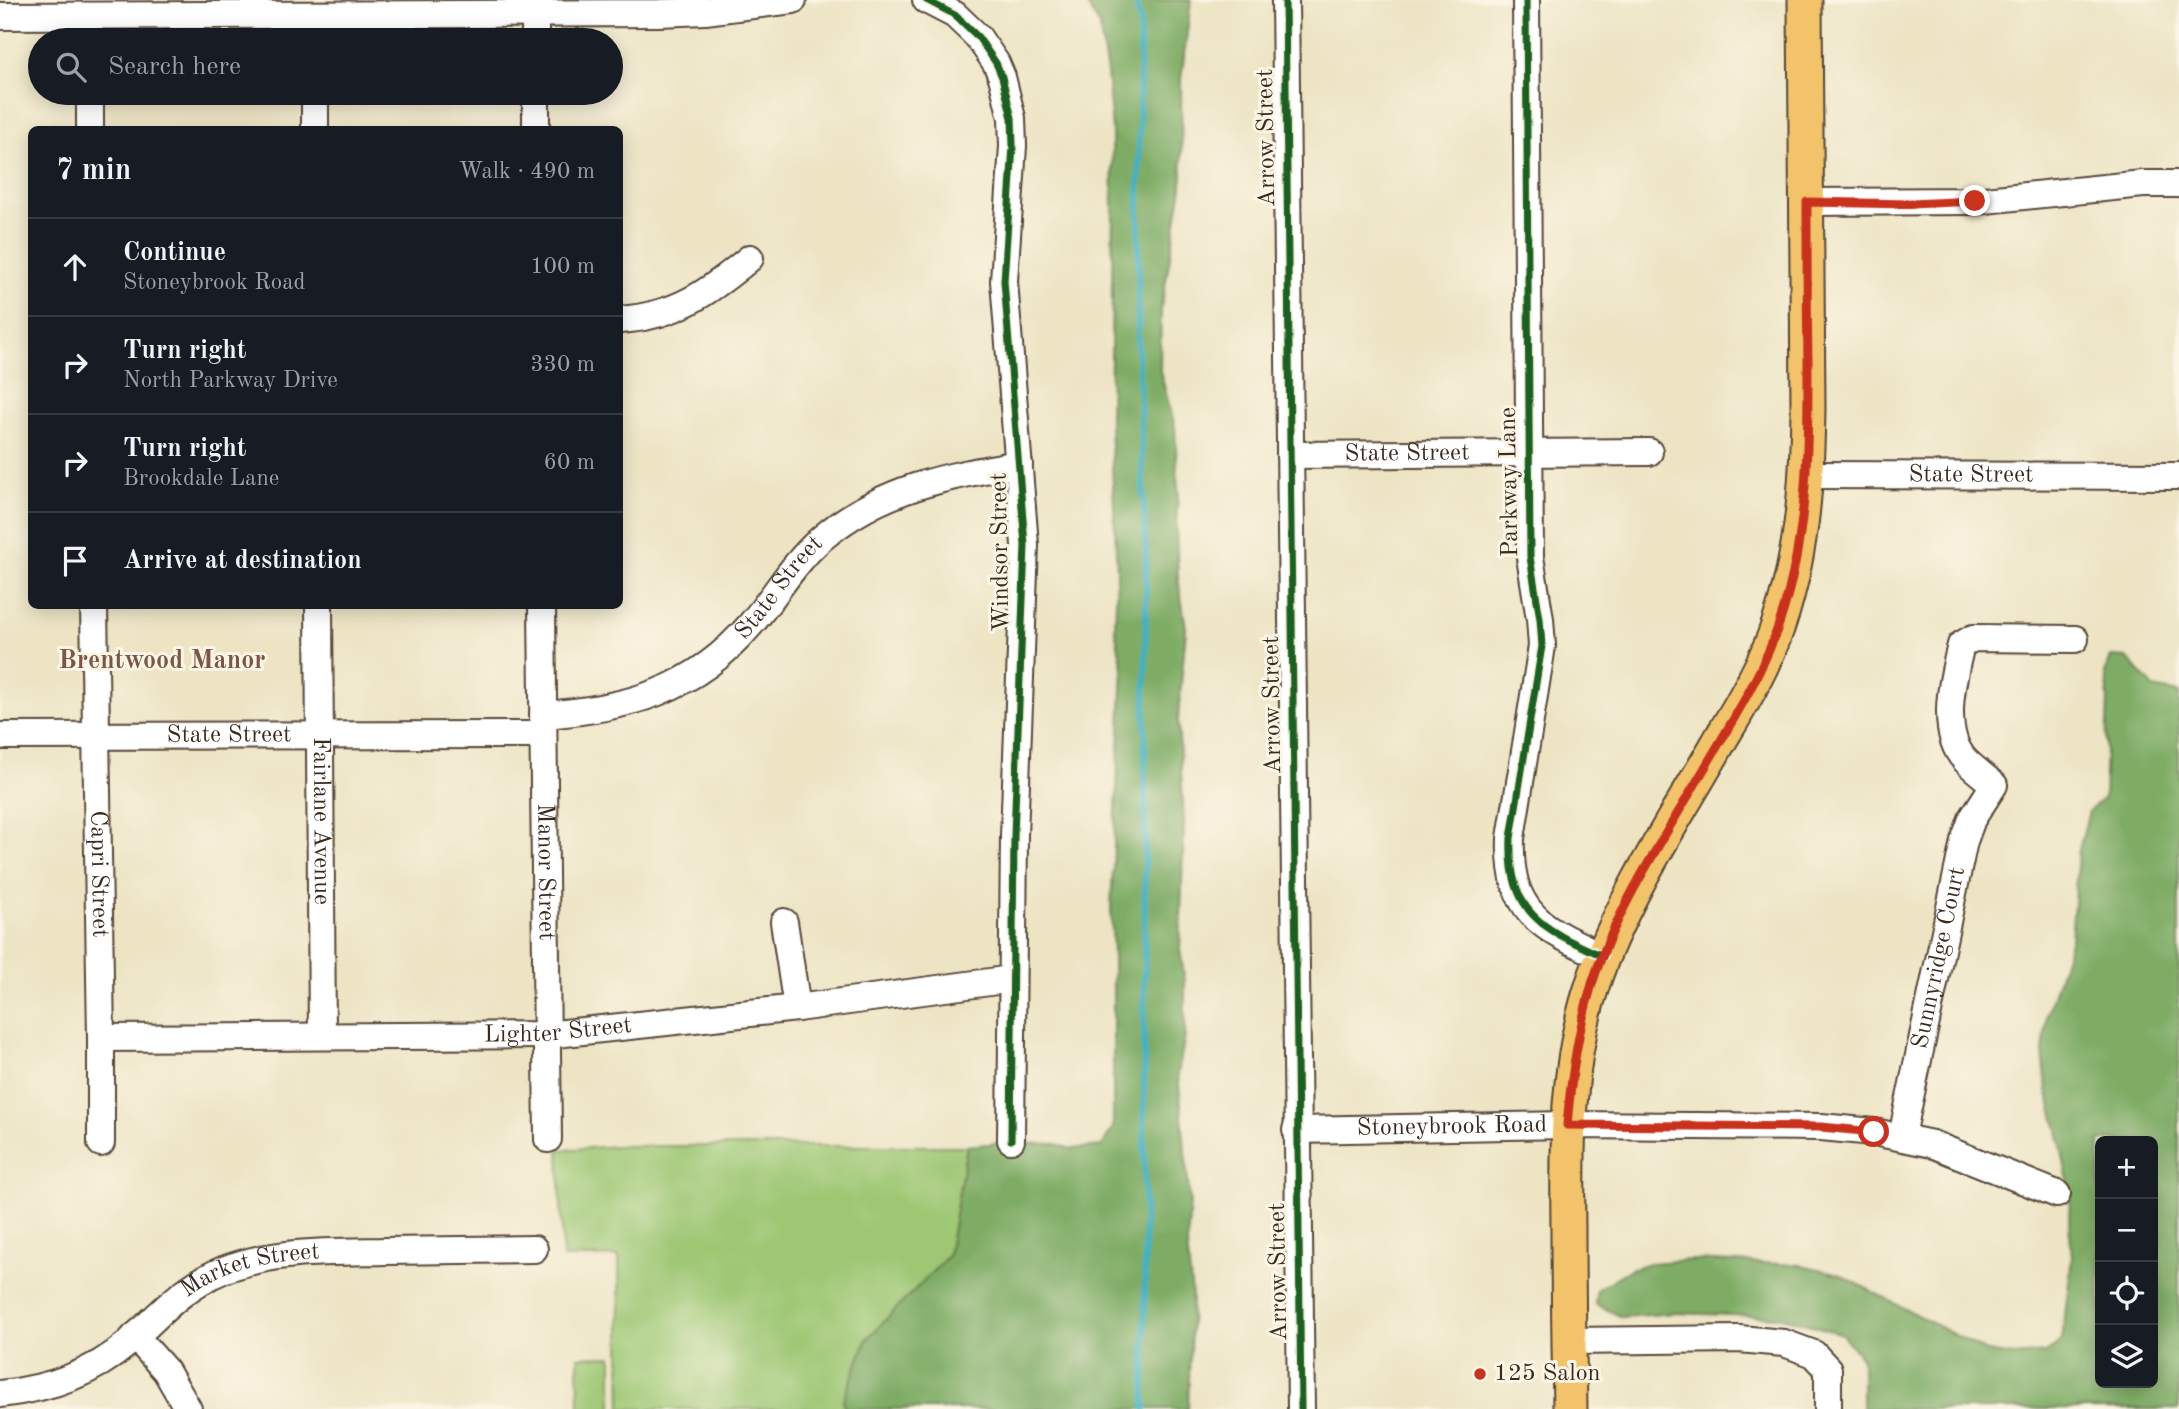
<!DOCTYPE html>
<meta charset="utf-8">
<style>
:root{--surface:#171b24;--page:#20242c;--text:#f1f3f6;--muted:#9ea1a6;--line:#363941}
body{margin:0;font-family:"Old Standard TT",serif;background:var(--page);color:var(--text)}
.controls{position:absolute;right:21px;bottom:21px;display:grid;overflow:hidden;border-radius:10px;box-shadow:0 4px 18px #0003}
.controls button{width:63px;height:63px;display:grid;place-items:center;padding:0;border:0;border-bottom:2px solid var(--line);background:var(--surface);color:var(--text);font:35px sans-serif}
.stop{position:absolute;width:21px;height:21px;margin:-16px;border:5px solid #c8321e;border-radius:50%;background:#fff}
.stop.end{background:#c8321e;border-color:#fff;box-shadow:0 2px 7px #0008}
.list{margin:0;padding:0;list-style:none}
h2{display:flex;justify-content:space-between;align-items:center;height:91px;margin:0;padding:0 28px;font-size:30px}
h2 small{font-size:23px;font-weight:400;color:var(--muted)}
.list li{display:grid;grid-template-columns:46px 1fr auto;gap:21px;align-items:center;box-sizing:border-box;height:98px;padding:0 28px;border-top:2px solid var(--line)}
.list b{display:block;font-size:26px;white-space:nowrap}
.list p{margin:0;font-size:23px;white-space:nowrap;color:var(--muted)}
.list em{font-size:23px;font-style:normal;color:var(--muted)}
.icon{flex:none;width:38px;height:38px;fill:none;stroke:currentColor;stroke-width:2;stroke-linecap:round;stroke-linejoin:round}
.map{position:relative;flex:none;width:2179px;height:1409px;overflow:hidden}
.search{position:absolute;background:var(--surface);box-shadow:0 4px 18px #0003;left:28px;top:28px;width:595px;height:77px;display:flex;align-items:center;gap:18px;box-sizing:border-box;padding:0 24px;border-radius:38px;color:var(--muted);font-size:26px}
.panel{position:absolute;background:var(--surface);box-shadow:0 4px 18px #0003;left:28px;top:126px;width:595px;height:483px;border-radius:10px}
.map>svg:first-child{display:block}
.green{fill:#9dc773;stroke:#6c7848;stroke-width:2}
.forest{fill:#7eac65;stroke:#5c6b42;stroke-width:2;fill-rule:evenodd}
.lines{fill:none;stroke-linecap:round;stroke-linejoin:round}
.stream{stroke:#43b0c1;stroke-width:6}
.minor-casing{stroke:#564637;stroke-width:30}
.major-casing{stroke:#564637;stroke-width:37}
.minor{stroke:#fff;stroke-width:26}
.major{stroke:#f2c36a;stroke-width:33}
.cycleway-casing{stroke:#fcf5e5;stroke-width:11}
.cycleway{stroke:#1b5e20;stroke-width:7}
.route{stroke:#c8321e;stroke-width:9}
.poi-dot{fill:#c8321e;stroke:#fcf5e5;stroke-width:2.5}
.labels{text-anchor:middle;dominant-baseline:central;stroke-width:6;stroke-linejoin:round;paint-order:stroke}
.street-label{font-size:24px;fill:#3b2a1e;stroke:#fcf5e5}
.poi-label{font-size:24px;fill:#3b2a1e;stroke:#fcf5e5;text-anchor:start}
.neighbourhood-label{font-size:26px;font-weight:bold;fill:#7a5646;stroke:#fcf5e5}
</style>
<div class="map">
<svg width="2179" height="1409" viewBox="0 0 2179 1409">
<rect width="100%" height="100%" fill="#fcf5e5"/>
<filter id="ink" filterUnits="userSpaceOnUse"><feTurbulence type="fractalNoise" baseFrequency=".0143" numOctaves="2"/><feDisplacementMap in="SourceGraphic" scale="14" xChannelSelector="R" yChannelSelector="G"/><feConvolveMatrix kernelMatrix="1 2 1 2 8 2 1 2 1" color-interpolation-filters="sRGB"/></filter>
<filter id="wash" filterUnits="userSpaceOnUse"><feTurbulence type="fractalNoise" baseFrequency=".00686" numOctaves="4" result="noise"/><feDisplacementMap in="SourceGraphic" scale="28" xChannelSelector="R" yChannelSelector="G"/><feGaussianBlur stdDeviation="1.57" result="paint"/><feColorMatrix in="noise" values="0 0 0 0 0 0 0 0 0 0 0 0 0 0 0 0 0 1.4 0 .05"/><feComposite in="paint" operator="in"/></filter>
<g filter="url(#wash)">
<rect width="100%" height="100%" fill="#ede4c4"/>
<g class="green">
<path d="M618,1146h349l-19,110 -81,83 -24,62 2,8h-224l-2,-153 -56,2 -4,-108z"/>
<path d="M612,1356v53h-33l-1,-52z"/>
</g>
<g class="forest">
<path d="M1084,0h107l-10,81 1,106 -21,122 -1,62 15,56 3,65 -2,37 2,49 8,50 -8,91 6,101 -4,130 5,32v53l-7,39 12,128 -3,43 5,51 -4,113h-343l-2,-8 24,-62 81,-83 19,-110 33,-3 57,1 14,5 31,-3 11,-18v-174l-2,-47 12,-239 -8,-38 2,-59 -7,-147 3,-212 -1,-81 -5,-58 -8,-49z"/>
<path d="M2111,657l16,1 27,30 25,5v716h-317v-50l-20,-25 -59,-17 -107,-4 -54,4 -27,-13 2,-15 34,-20 18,-6 43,-3 110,5 37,9 148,78 26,4 33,-3 16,-13 10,-83 -3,-35 1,-30 -12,-62 -11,-40 -4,-38 4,-37 24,-76 7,-85 11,-43 15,-13 4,-99 -3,-26zM2100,1141h53v242h-53z"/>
</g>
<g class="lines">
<path class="stream" d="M1136,0l4,21 -2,325 8,217 -2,496 1,350"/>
</g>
</g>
<g filter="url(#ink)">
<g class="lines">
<defs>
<g id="minor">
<path d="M535,0v40"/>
<path d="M926,0l29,15 23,22 18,26 6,14 10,41 1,28 -9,135 21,264 -11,291 -3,304"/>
<path d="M1285,0l16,1409"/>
<path d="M1526,0l4,557 10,62 2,27 -31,192c-3,75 31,91 92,118"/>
<path d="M0,16l659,-3 46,-2 88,-11"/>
<path d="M90,93v37"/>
<path d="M315,93v37"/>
<path d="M536,93v37"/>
<path d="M1807,202l168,-1 168,-17h36"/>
<path d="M620,320c56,-4 88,-27 130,-62"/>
<path id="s1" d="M1290,455l359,-3"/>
<path id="s2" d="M1807,475l372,1"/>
<path id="s3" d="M94,606l7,432v105"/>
<path id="s4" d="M319,606l3,430"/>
<path id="s5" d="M542,606l6,533"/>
<path id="s6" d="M543,715c83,-6 152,-24 208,-91 24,-28 42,-61 71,-86 59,-50 125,-62 197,-74"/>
<path id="s7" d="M0,736l543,-1"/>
<path d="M784,922l13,86"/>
<path id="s8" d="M101,1038l445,-3 251,-27 215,-29"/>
<path id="s9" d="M1296,1130l271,-5 254,2 53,5 58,12 125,50"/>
<path id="s10" d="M1902,1136l62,-295 8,-22 22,-34c-9,-8 -20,-16 -29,-25 -26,-28 -12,-83 -4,-115l12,-7 102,1"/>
<path d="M135,1336l31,35 22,38"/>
<path d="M1569,1341l170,-2 45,4 30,11 14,15v40"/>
<path id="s11" d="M0,1394c46,-5 91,-19 127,-50 32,-28 53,-56 96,-74 51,-20 109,-18 163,-19 49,-1 99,-1 148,-2"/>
</g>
<path id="major" d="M1570,1409c-1,-60 -2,-120 -2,-180 -1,-83 -2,-166 25,-246 28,-84 86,-170 130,-248 19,-31 38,-64 51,-98 28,-75 33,-151 34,-229l-3,-408"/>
</defs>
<use href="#minor" class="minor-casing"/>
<use href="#major" class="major-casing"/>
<use href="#minor" class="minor"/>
<use href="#major" class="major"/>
<defs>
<g id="cycleway">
<path d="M926,0l29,15 23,22 18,26 6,14 10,41 1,28 -9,135 21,264 -11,291 -3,304"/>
<path d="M1285,0l16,1409"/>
<path d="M1526,0l4,557 10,62 2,27 -31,192c-3,75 31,91 92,118"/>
</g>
</defs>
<use href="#cycleway" class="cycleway-casing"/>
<use href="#cycleway" class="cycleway"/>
</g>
</g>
<g class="lines" filter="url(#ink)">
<path class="route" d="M1874,1132l-53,-5 -254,-2c4,-48 11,-95 25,-141 25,-78 74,-149 115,-220 24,-41 50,-82 67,-126 34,-90 34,-183 34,-277 -1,-53 -1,-106 -1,-159l104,2 64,-3"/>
</g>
<circle class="poi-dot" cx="1480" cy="1374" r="7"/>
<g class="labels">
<g class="street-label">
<text transform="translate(1267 138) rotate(-91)">Arrow Street</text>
<text stroke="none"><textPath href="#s1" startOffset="117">State Street</textPath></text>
<text stroke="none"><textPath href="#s2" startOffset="164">State Street</textPath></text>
<text transform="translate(1510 482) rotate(-91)">Parkway Lane</text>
<text transform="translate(1001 552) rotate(-91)">Windsor Street</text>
<text stroke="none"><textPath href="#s6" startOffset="280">State Street</textPath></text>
<text transform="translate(1273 705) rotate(-91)">Arrow Street</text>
<text stroke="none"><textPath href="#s7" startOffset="229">State Street</textPath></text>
<text stroke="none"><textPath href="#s4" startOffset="215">Fairlane Avenue</textPath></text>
<text stroke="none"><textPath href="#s5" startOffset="266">Manor Street</textPath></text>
<text stroke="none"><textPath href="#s3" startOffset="268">Capri Street</textPath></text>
<text stroke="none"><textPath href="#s10" startOffset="182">Sunnyridge Court</textPath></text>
<text stroke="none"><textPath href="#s8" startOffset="457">Lighter Street</textPath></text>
<text stroke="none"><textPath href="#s9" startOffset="156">Stoneybrook Road</textPath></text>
<text transform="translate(1279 1272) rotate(-91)">Arrow Street</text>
<text stroke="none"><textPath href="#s11" startOffset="287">Market Street</textPath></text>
</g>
<g class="poi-label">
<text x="1494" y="1374">125 Salon</text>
</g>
<g class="neighbourhood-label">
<text x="162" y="661">Brentwood Manor</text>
</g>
</g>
</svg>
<div class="controls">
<button>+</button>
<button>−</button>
<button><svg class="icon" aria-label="locate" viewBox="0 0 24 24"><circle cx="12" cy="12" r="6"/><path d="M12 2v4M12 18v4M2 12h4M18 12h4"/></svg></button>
<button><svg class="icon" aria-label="layers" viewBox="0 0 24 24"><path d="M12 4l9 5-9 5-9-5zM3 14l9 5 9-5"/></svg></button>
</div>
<div class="stop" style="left:1874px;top:1132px"></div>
<div class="stop end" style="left:1975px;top:201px"></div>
<div class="search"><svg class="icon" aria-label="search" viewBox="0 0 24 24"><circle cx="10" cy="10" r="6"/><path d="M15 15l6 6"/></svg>Search here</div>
<section class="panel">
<h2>7 min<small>Walk · 490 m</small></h2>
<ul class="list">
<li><svg class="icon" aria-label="ahead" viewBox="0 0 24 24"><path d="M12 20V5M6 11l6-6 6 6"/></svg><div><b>Continue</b><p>Stoneybrook Road</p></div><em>100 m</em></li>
<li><svg class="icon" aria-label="right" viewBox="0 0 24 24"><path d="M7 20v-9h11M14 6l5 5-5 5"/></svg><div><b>Turn right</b><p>North Parkway Drive</p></div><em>330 m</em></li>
<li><svg class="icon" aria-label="right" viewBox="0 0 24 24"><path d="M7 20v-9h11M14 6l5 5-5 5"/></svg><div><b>Turn right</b><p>Brookdale Lane</p></div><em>60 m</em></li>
<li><svg class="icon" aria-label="arrive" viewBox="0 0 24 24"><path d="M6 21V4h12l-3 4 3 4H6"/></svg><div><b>Arrive at destination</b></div></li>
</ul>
</section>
</div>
